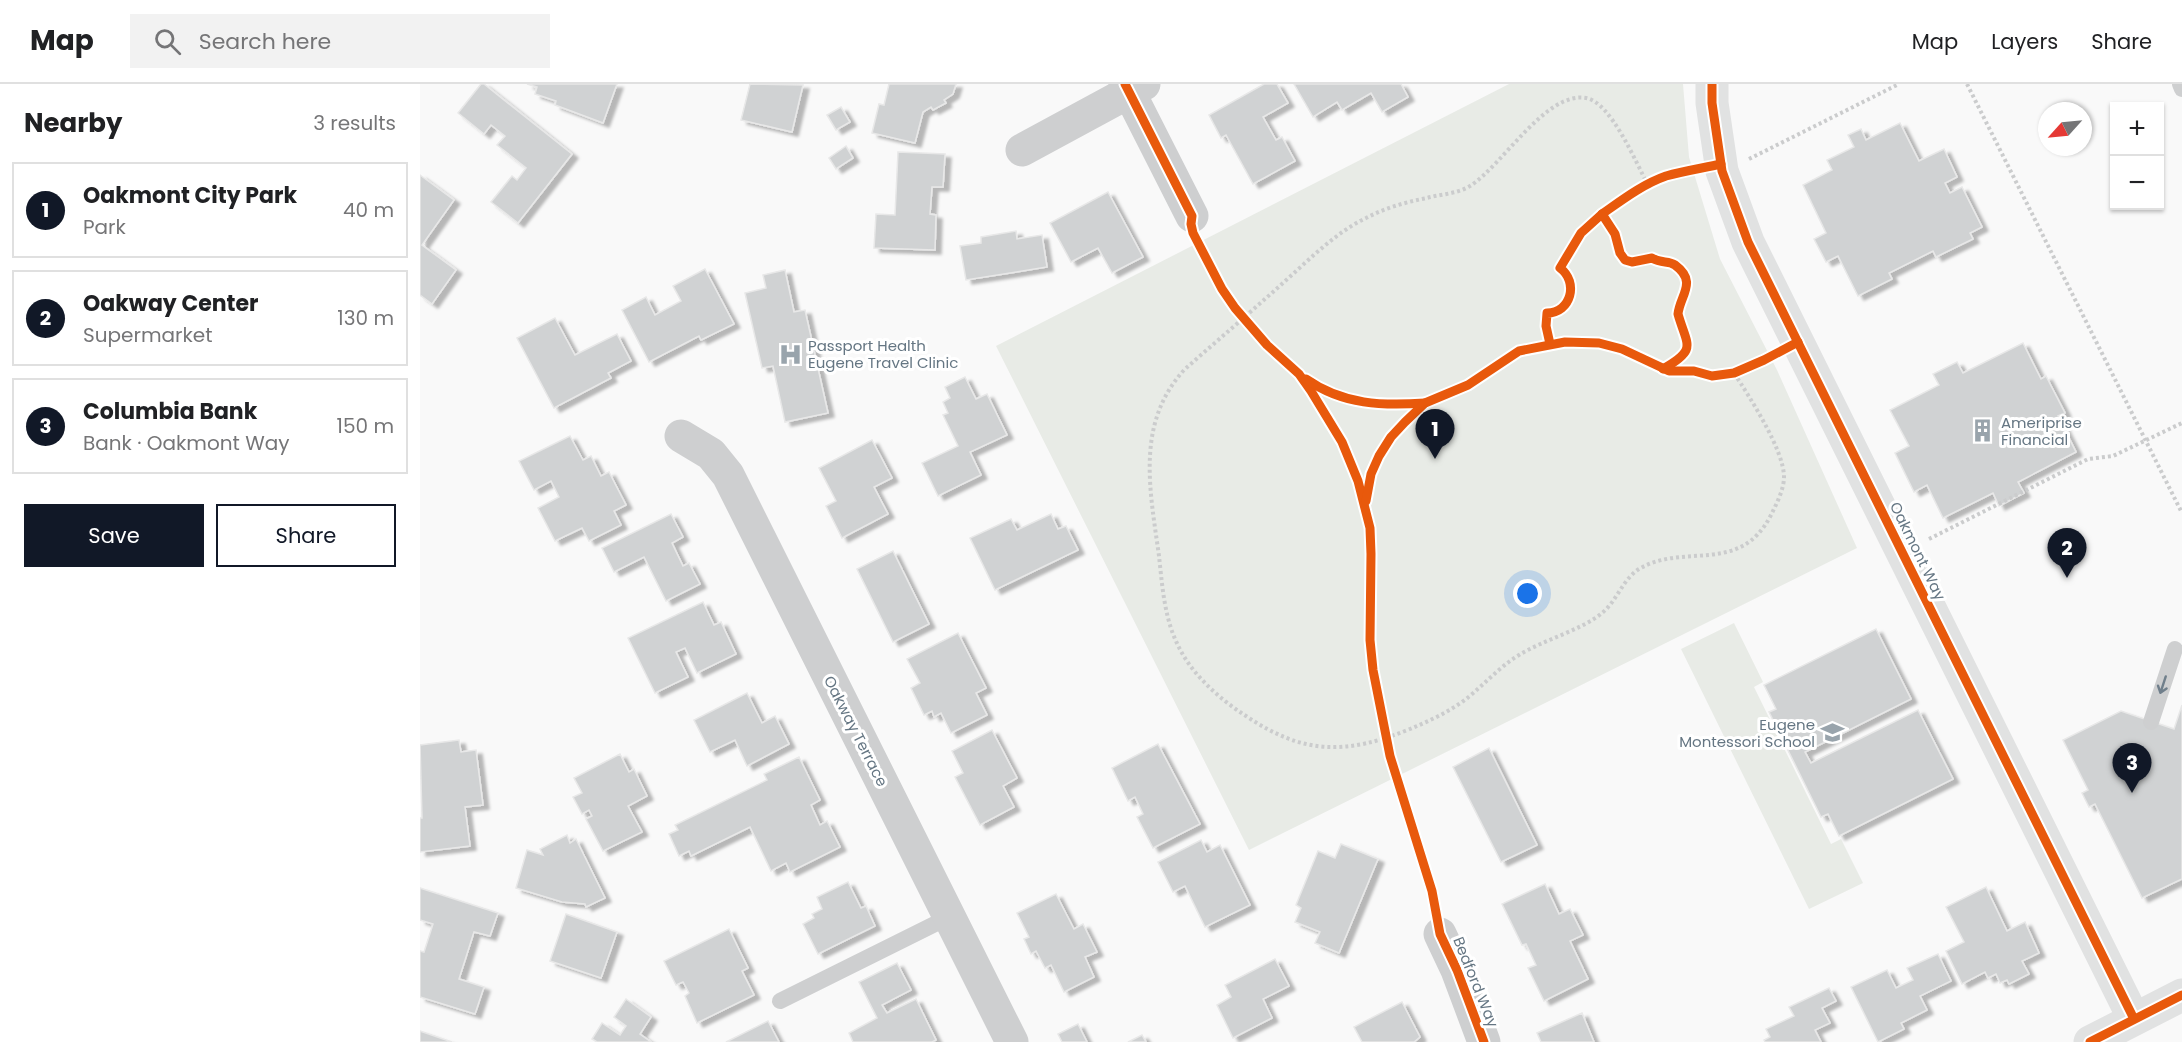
<!DOCTYPE html>
<meta charset="utf-8">
<style>
:root{--surface:#fff;--page:#f2f2f2;--text:#202124;--muted:#757577;--line:#e0e0e0;--accent:#111827}
body{margin:0;font-family:Poppins,sans-serif;background:var(--page);color:var(--text)}
.controls{position:absolute;right:18px;top:18px;display:grid;overflow:hidden;border-radius:0px;box-shadow:0 2px 4px #0004}
.controls button{width:54px;height:54px;display:grid;place-items:center;padding:0;border:0;border-bottom:2px solid var(--line);background:var(--surface);color:var(--text);font:30px sans-serif}
.compass{position:absolute;left:1618px;top:18px;width:54px;height:54px;border-radius:50%;background:var(--surface);box-shadow:0 2px 4px #0004;rotate:243deg}
.you{position:absolute;left:1108px;top:510px;width:21px;height:21px;margin:-15px;border:4px solid #fff;border-radius:50%;background:#1a73e8;box-shadow:0 0 0 9px #1a73e833}
.badge{display:grid;place-items:center;width:39px;height:39px;border-radius:50%;background:var(--accent);color:#fff;font-size:20px;font-weight:700}
.pin{position:absolute;translate:-50% -50px;filter:drop-shadow(0 2px 3px #0008)}
.pin::after{content:'';position:absolute;top:32px;width:21px;height:18px;background:inherit;clip-path:polygon(0 0,100% 0,50% 100%)}
.list{margin:0;padding:0;list-style:none}
h2{display:flex;justify-content:space-between;align-items:center;height:78px;margin:0;padding:0 24px;font-size:26px}
h2 small{font-size:20px;font-weight:400;color:var(--muted)}
.list li{display:grid;grid-template-columns:39px 1fr auto;gap:18px;align-items:center;box-sizing:border-box;height:96px;margin:0 12px 12px;padding:0 12px;border:2px solid var(--line);border-radius:0px}
.list b{display:block;font-size:22px;white-space:nowrap}
.list p{margin:0;font-size:20px;white-space:nowrap;color:var(--muted)}
.list em{font-size:20px;font-style:normal;color:var(--muted)}
.actions{display:flex;gap:12px;padding:18px 24px}
.actions a{flex:1;padding:14px 0;border:2px solid var(--accent);border-radius:0px;text-align:center;font-size:21px;color:var(--accent)}
.actions .main{background:var(--accent);color:#fff}
.icon{flex:none;width:33px;height:33px;fill:none;stroke:currentColor;stroke-width:2;stroke-linecap:round;stroke-linejoin:round}
.map{position:relative;flex:none;width:1762px;height:958px;overflow:hidden}
header{display:flex;align-items:center;gap:36px;box-sizing:border-box;height:84px;padding:0 30px;background:var(--surface);border-bottom:2px solid var(--line)}
header strong{font-size:28px}
nav{display:flex;gap:33px;margin-inline-start:auto;font-size:21px}
.search{width:420px;height:54px;background:var(--page);display:flex;align-items:center;gap:15px;box-sizing:border-box;padding:0 21px;border-radius:0px;color:var(--muted);font-size:22px}
main{display:flex}
aside{flex:1;background:var(--surface)}
.map>svg:first-child{display:block}
.green{fill:#e8ebe6}
.building{fill:#d0d2d3;stroke:#e8e8e8;stroke-width:1.5;filter:url(#shadow)}
.lines{fill:none;stroke-linecap:round;stroke-linejoin:round}
.path{stroke:#cbcccd;stroke-width:4;stroke-dasharray:3 3;stroke-linecap:butt}
.lane{stroke:#cecfd0;stroke-width:16}
.street{stroke:#cecfd0;stroke-width:33}
.secondary{stroke:#e1e2e2;stroke-width:33}
.cycleway-casing{stroke:#fff;stroke-width:13}
.cycleway{stroke:#e8590c;stroke-width:9}
.oneway{stroke:#707f8b}
.labels{text-anchor:middle;dominant-baseline:central;stroke-width:6;stroke-linejoin:round;paint-order:stroke}
.poi-label{font-size:15px;fill:#657683;stroke:#fff;text-anchor:start}
.street-label{font-size:15px;fill:#657683;stroke:#fff}
</style>
<header>
<strong>Map</strong>
<div class="search"><svg class="icon" aria-label="search" viewBox="0 0 24 24"><circle cx="10" cy="10" r="6"/><path d="M15 15l6 6"/></svg>Search here</div>
<nav><a>Map</a><a>Layers</a><a>Share</a></nav>
</header>
<main>
<aside>
<h2>Nearby<small>3 results</small></h2>
<ul class="list">
<li><span class="badge">1</span><div><b>Oakmont City Park</b><p>Park</p></div><em>40 m</em></li>
<li><span class="badge">2</span><div><b>Oakway Center</b><p>Supermarket</p></div><em>130 m</em></li>
<li><span class="badge">3</span><div><b>Columbia Bank</b><p>Bank · Oakmont Way</p></div><em>150 m</em></li>
</ul>
<div class="actions"><a class="main">Save</a><a>Share</a></div>
</aside>
<div class="map">
<svg width="1762" height="958" viewBox="0 0 1762 958">
<defs>
<filter id="shadow"><feDropShadow dx="6" dy="4" stdDeviation="1.5" flood-color="#0004"/></filter>
</defs>
<rect width="100%" height="100%" fill="#f9f9f9"/>
<g class="green">
<path d="M1089,0h174l6,73 31,102 57,111 80,178 -608,302 -253,-504z"/>
<path d="M1314,539l29,59 -9,5 77,157 10,-5 22,44 -54,26 -128,-260z"/>
</g>
<g class="building">
<path d="M61,0h3l88,70 -54,69 -27,-21 21,-26 5,4 9,-12 -29,-23 8,-9 -14,-11 -7,9 -26,-21z"/>
<path d="M107,0h90l-14,39 -48,-18 1,-4 -21,-7 2,-7z"/>
<path d="M330,0l53,1 -11,47 -51,-12z"/>
<path d="M469,0h67l-3,10 -9,6 2,3 -13,7 -2,-3 -8,5 -8,31 -43,-10 7,-29 5,1z"/>
<path d="M844,0h13l11,19 -25,14 13,23 6,-3 13,24 -42,23 -27,-49 -5,3 -12,-23z"/>
<path d="M874,0h107l7,13 -26,15 -11,-19 -29,17 -5,-8 -24,15z"/>
<path d="M421,23l9,15 -14,8 -9,-15z"/>
<path d="M1480,39l19,38 25,-12 13,28 -12,6 5,10 12,-6 20,40 -12,6 3,6 -37,18 -3,-6 -44,22 3,6 -34,17 -20,-40 -12,6 -12,-23 12,-6 -23,-48 29,-15 -5,-10 27,-13 -6,-12 13,-6 5,11z"/>
<path d="M426,62l7,12 -17,11 -7,-11z"/>
<path d="M478,68l47,2 -2,33h-11l-2,27 6,1 -1,35 -61,-2 2,-34 19,1z"/>
<path d="M0,91l34,25 -32,45 34,25 -24,34 -12,-9z"/>
<path d="M688,108l35,65 -31,16 -14,-25 -27,14 -21,-39z"/>
<path d="M596,147l1,8 25,-4 5,32 -81,13 -6,-34 21,-3v-6z"/>
<path d="M285,185l29,55 -33,16 -2,-4 -50,26 -27,-52 24,-13 9,18 26,-14 -8,-15z"/>
<path d="M365,186l9,42 11,-2 23,103 -43,9 -12,-56 -11,2 -17,-75 21,-5 -3,-13z"/>
<path d="M135,234l20,37 42,-21 14,27 -23,12 3,5 -57,30 -37,-70z"/>
<path d="M1603,259l18,36 5,-3 19,37 -7,3 18,36 -58,30 6,11 -25,13 -6,-13 -50,25 -16,-33 -13,7 -19,-39 14,-7 -19,-36 49,-25 -6,-11 24,-12 6,11z"/>
<path d="M545,293l11,22 11,-5 20,41 -37,17 11,23 -43,21 -16,-33 36,-17 -15,-31 5,-2 -5,-11 7,-4 -5,-11z"/>
<path d="M150,352l13,24 8,-4 10,20 8,-4 17,33 -12,6 7,14 -32,16 -7,-13 -27,13 -17,-33 21,-11 -8,-16 -17,9 -15,-29z"/>
<path d="M452,356l20,38 -18,9 14,27 -46,24 -16,-32 10,-5 -17,-33z"/>
<path d="M251,430l12,23 -11,6 11,23 6,-3 11,21 -34,17 -22,-44 -30,15 -12,-24z"/>
<path d="M631,430l7,15 8,-3 12,24 -83,40 -25,-52 41,-19 6,11z"/>
<path d="M473,467l36,73 -36,18 -36,-73z"/>
<path d="M283,518l11,23 7,-3 15,32 -39,19 -12,-25 -9,4 12,25 -33,16 -27,-55z"/>
<path d="M1456,545l35,70 -106,53 6,11 107,-53 35,69 -114,57 -11,-22 -7,3 -52,-105 7,-3 -12,-24z"/>
<path d="M538,549l28,55 -10,5 11,22 -36,18 -10,-20 -7,4 -2,-6 -8,4 -13,-27 9,-5 -13,-24z"/>
<path d="M327,609l15,30 13,-7 14,28 -42,22 -12,-26 -25,12 -16,-32z"/>
<path d="M1762,621v174l-40,19 -47,-94 -6,3 -7,-14 6,-3 -25,-50 58,-29 53,18z"/>
<path d="M572,646l25,48 -14,8 11,21 -34,18 -25,-48 8,-4 -11,-22z"/>
<path d="M39,656l2,12 15,-2 7,55 -18,2 5,39 -50,6v-34h2l-2,-73z"/>
<path d="M738,660l42,80 -47,24 -16,-31 6,-3 -8,-17 -7,4 -16,-33z"/>
<path d="M1069,664l48,97 -36,17 -48,-95z"/>
<path d="M200,670l9,18 5,-3 13,27 -19,10 14,26 -39,19 -17,-32 6,-3 -3,-6 -7,4 -9,-17 9,-4 -8,-15z"/>
<path d="M379,673l21,43 -9,5 9,20 7,-4 13,26 -50,25 -4,-9 -15,8 -21,-44 -59,29 -2,-5 -10,5 -10,-22 9,-4 -3,-5 92,-45 -3,-6z"/>
<path d="M147,751l3,8 6,-4 29,59 -19,9 -1,-3 -23,-2 -46,-14 11,-38 16,5 -3,-6z"/>
<path d="M781,756l6,12 13,-7 30,60 -45,22 -20,-41 -12,6 -15,-30z"/>
<path d="M921,760l37,15 -39,94 -24,-10 5,-11 -25,-10 6,-14 -5,-3 22,-54 17,7z"/>
<path d="M428,798l13,26 5,-2 9,20 -57,28 -15,-30 11,-6 -2,-4 10,-5 -5,-12z"/>
<path d="M1125,800l14,30 11,-5 13,26 -13,6 18,38 -44,22 -16,-33 8,-3 -10,-21 -4,1 -20,-41z"/>
<path d="M1566,803l21,44 18,-9 14,31 -17,8 7,13 -20,10 -2,-4 -7,3 -4,-9 -8,4 -3,-6 -23,12 -16,-33 18,-9 -18,-35z"/>
<path d="M0,804l78,25 -8,23 -16,-4 -15,47 25,8 -9,27 -55,-17v-46l4,1 9,-28 -13,-4z"/>
<path d="M636,810l18,35 9,-5 14,28 -12,5 9,20 -30,15 -13,-27 -6,3 -9,-17 -5,3 -7,-15 5,-2 -12,-24z"/>
<path d="M146,830l51,18 -16,46 -51,-17z"/>
<path d="M309,845l19,39 -6,3 12,24 -57,28 -12,-27 4,-3 -6,-11 -7,3 -12,-24z"/>
<path d="M1518,870l13,27 -31,15 7,14 -26,13 3,6 -26,13 -27,-55 36,-17 9,18 17,-8 -6,-12z"/>
<path d="M855,875l14,27 -26,13 9,19 -39,20 -16,-33 14,-8 -6,-12z"/>
<path d="M477,879l14,27 -29,15 5,8 29,-14 20,41 -4,2h-79l-4,-9 28,-15 -18,-36z"/>
<path d="M1409,904l7,13 -14,7 8,15 -15,7 6,12h-56l-1,-2 6,-3 -4,-8 28,-13 -5,-9z"/>
<path d="M206,915l25,18 -11,17 11,8h-54l-5,-3 10,-16 18,12 6,-9 -12,-9z"/>
<path d="M982,918l18,35 -6,5h-52l-8,-15z"/>
<path d="M1162,929l12,29h-53l-4,-9z"/>
<path d="M348,937l11,21h-53z"/>
<path d="M658,940l9,18h-25l-4,-8z"/>
<path d="M0,947l32,11h-32z"/>
<path d="M722,951l4,7h-18z"/>
</g>
<g class="lines">
<g class="path">
<path d="M1547,0l215,429"/>
<path d="M1329,75l150,-75"/>
<path d="M1228,101c-12,-22 -37,-83 -62,-87 -40,-7 -83,67 -116,88 -13,8 -29,8 -43,12 -21,4 -42,10 -61,20 -31,15 -56,41 -82,64 -32,29 -66,58 -99,87 -50,54 -35,121 -26,187 3,27 5,59 17,85 13,31 42,57 70,75 58,39 100,39 164,13 19,-8 39,-17 56,-30 18,-14 33,-32 53,-44 24,-15 63,-25 83,-42 15,-12 20,-33 37,-44 45,-27 101,7 132,-54 6,-12 13,-26 13,-38 0,-27 -35,-81 -50,-104"/>
<path d="M1509,455l159,-80 25,-3 69,-33"/>
</g>
<g class="lane">
<path d="M1760,0l2,5"/>
<path d="M1731,638l24,-73"/>
<path d="M360,917l169,-84"/>
</g>
<g class="street">
<path d="M705,0l67,132"/>
<path d="M602,66l122,-66"/>
<path d="M261,352l30,18 17,21 284,567"/>
<path d="M1020,850l17,36 27,72"/>
</g>
<g class="secondary">
<path d="M1292,0v19l10,68 26,71 386,777"/>
<path d="M1670,958l92,-47"/>
</g>
<defs>
<g id="cycleway">
<path d="M705,0l67,132 -1,8 2,9 29,56 13,19 32,37 32,29 12,17 31,51 16,39 12,47 1,26 -1,86 3,30 17,86 42,135 8,43 17,36 27,72"/>
<path d="M1292,0v19l10,68 26,71 386,777"/>
<path d="M1182,130c20,-14 41,-30 64,-38 18,-5 37,-8 55,-12"/>
<path d="M1130,260l-4,-18 1,-13c24,0 32,-31 13,-45l21,-35 21,-19 13,20 5,19 5,7 7,2 20,-4c10,6 16,2 23,7 23,17 5,30 3,49 9,32 20,35 -15,55"/>
<path d="M886,295c37,26 77,27 119,24"/>
<path d="M946,417l5,-27 8,-18 12,-19 14,-15 20,-19 43,-18 51,-34 46,-9 34,1 23,6 47,22h25l18,5 22,-3 30,-13 34,-18"/>
<path d="M1670,958l92,-47"/>
</g>
</defs>
<use href="#cycleway" class="cycleway-casing"/>
<use href="#cycleway" class="cycleway"/>
</g>
<defs><path id="oneway-shaft" d="M-6 0H5M1.5-3L5.5 0L1.5 3" fill="none" stroke-width="1.6" stroke-linecap="round" stroke-linejoin="round" transform="scale(1.5)"/></defs>
<use class="oneway" href="#oneway-shaft" transform="translate(1743 601) rotate(108)"/>
<defs>
<symbol id="hospital-bare" viewBox="-9 -9 18 18"><path d="M-5-5h3v3.5h4V-5h3V5h-3V1.5h-4V5h-3Z" fill="#99a4ac" stroke="#fff" stroke-width="2.5" paint-order="stroke"/></symbol>
<symbol id="building-bare" viewBox="-9 -9 18 18"><path d="M-4-6H4V6H1V3H-1V6H-4ZM-2.5-4.3h1.7v1.8h-1.7ZM.8-4.3h1.7v1.8H.8ZM-2.5-1h1.7V.8h-1.7ZM.8-1h1.7V.8H.8Z" fill="#99a4ac" stroke="#fff" stroke-width="2.5" paint-order="stroke"/></symbol>
<symbol id="school-bare" viewBox="-9 -9 18 18"><path d="M0-5L7-2L0 1L-7-2ZM-4 1L0 2.5L4 1V4Q0 6-4 4Z" fill="#99a4ac" stroke="#fff" stroke-width="2.5" paint-order="stroke"/></symbol>
</defs>
<g fill-rule="evenodd">
<use href="#hospital-bare" x="354" y="254" width="33" height="33"/>
<use href="#building-bare" x="1546" y="330" width="33" height="33"/>
<use href="#school-bare" x="1396" y="632" width="33" height="33"/>
</g>
<g class="labels">
<g class="poi-label">
<text x="388" y="261">Passport Health<tspan x="388" dy="17">Eugene Travel Clinic</tspan></text>
<text x="1581" y="338">Ameriprise<tspan x="1581" dy="17">Financial</tspan></text>
<text x="1395" y="640" text-anchor="end">Eugene<tspan x="1395" dy="17">Montessori School</tspan></text>
</g>
<g class="street-label">
<text transform="translate(1498 467) rotate(64)">Oakmont Way</text>
<text transform="translate(436 647) rotate(63)">Oakway Terrace</text>
<text transform="translate(1056 898) rotate(68)">Bedford Way</text>
</g>
</g>
</svg>
<div class="controls">
<button>+</button>
<button>−</button>
</div>
<svg class="compass" viewBox="-18 -18 36 36"><path d="M0-13l5 13h-10z" fill="#e53935"/><path d="M0 13l5-13h-10z" fill="#757577"/></svg>
<div class="you"></div>
<div class="pin badge" style="left:1015px;top:375px">1</div>
<div class="pin badge" style="left:1647px;top:494px">2</div>
<div class="pin badge" style="left:1712px;top:709px">3</div>
</div>
</main>
